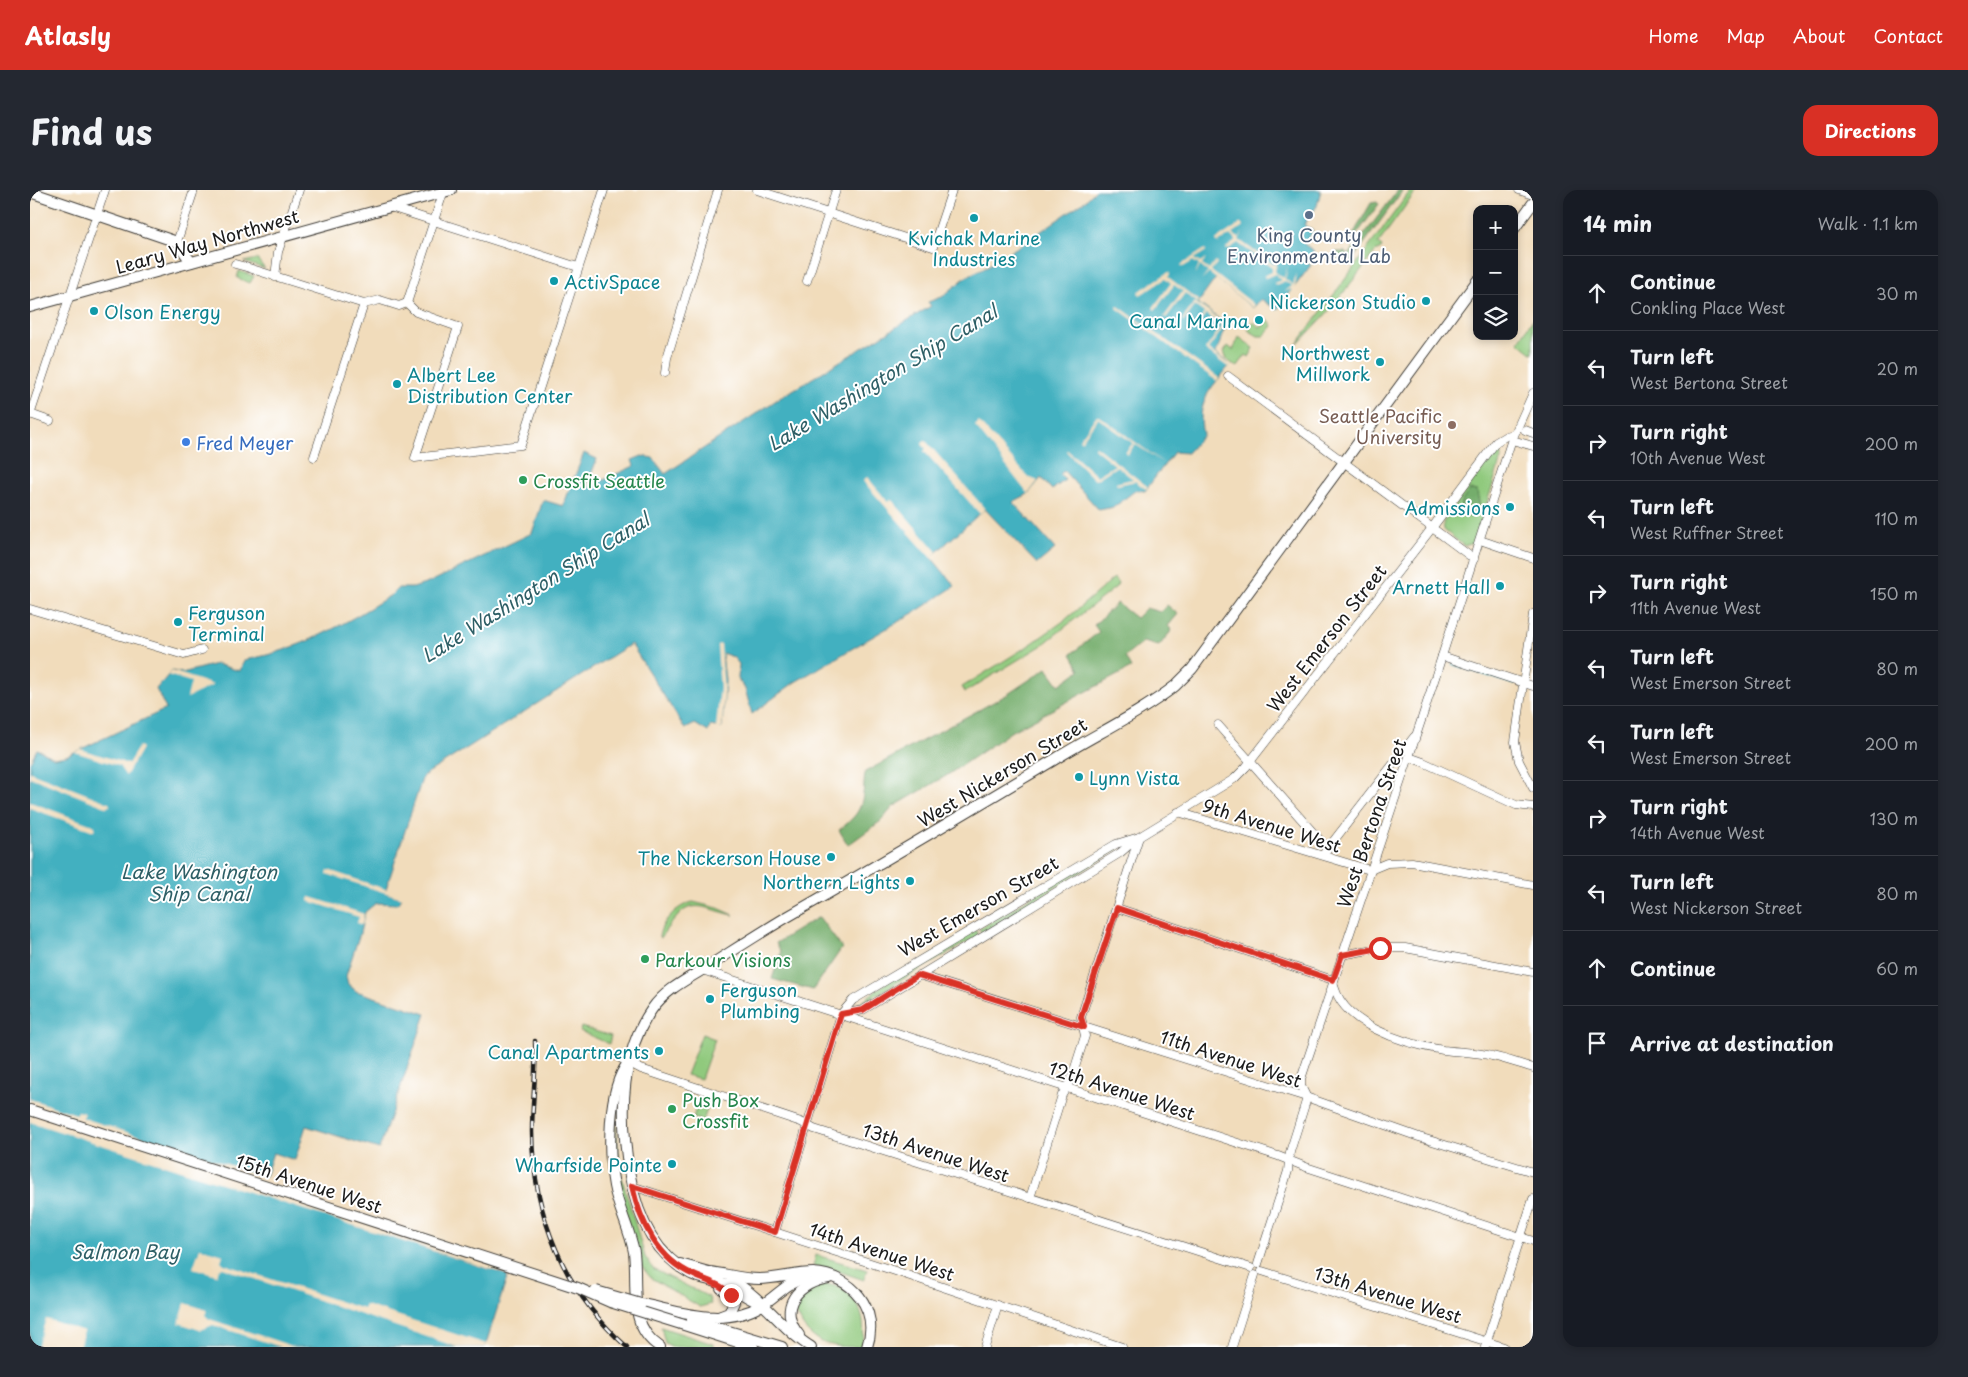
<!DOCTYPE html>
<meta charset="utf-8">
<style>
:root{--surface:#171b24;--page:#242831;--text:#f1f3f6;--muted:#9ea1a6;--line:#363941;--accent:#d93025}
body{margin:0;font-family:"Playpen Sans",sans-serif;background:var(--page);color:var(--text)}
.controls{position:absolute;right:15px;top:15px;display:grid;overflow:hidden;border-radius:10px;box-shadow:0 2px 8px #0003}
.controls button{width:45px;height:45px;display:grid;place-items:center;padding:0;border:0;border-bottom:1px solid var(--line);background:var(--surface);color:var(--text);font:25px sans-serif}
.stop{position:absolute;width:15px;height:15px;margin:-11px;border:4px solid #d93025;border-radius:50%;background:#fff}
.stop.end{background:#d93025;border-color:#fff;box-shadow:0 1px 5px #0008}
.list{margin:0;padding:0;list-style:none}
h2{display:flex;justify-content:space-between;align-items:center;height:65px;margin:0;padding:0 20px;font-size:21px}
h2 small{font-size:16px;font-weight:400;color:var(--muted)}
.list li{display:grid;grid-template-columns:32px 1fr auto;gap:15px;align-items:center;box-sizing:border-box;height:75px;padding:0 20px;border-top:1px solid var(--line)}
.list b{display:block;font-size:19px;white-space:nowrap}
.list p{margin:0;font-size:16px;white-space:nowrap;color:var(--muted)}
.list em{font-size:16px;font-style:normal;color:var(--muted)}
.icon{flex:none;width:28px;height:28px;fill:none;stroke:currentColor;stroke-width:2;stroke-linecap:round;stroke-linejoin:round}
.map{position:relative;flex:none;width:1503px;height:1157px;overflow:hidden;border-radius:15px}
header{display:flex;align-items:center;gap:30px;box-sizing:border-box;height:70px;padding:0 25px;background:var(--accent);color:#fff}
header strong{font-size:24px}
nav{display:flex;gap:28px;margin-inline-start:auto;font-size:18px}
.intro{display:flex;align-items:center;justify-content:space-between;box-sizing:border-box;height:120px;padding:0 30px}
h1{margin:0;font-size:35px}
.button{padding:12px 22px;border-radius:15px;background:var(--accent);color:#fff;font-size:18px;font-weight:700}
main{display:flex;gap:30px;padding:0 30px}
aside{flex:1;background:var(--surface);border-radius:15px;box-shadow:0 2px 8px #0003}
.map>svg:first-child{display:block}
.green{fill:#90c97d;stroke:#56724c}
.forest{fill:#74ad6c;stroke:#486444}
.water{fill:#43b0c0;stroke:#30666e}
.pier{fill:#f1dcbb}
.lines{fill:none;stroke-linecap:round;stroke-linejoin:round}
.stream{stroke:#43b0c0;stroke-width:2.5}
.minor-casing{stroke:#3c3934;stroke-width:9}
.major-casing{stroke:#3c3934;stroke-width:12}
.minor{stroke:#fff;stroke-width:8}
.major{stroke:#fff;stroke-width:10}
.rail-casing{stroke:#1c1c1c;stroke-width:4.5}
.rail{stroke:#fff;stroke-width:2.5;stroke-dasharray:8;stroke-linecap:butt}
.major-bridge-casing{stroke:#3c3934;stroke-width:12;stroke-linecap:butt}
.major-bridge{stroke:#fff;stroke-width:10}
.route{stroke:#d93025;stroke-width:6}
.service-dot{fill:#5c6f8a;stroke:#fff;stroke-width:2}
.culture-dot{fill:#0f9aa8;stroke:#fff;stroke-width:2}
.education-dot{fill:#8d6e63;stroke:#fff;stroke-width:2}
.shop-dot{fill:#3f7fe0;stroke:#fff;stroke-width:2}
.leisure-dot{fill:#2e9e5b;stroke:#fff;stroke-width:2}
.labels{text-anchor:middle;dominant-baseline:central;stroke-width:4;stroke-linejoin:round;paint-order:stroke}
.service-label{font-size:18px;fill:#4e5e75;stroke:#fff}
.culture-label{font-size:18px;fill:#0d838f;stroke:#fff;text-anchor:end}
.street-label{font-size:18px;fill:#1c1c1c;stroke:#fff}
.education-label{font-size:18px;fill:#785e54;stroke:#fff;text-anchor:end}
.shop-label{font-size:18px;fill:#366cbe;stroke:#fff;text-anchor:start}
.leisure-label{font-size:18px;fill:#27864d;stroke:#fff;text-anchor:start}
.water-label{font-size:19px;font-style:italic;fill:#2e5f66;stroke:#fff}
</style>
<header>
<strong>Atlasly</strong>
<nav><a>Home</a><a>Map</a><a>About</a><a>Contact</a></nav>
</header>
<div class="intro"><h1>Find us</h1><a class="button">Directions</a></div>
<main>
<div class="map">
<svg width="1503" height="1157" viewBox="0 0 1503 1157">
<rect width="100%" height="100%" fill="#fff"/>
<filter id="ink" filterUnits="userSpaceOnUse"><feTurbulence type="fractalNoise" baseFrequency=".02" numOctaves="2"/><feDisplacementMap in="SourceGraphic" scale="10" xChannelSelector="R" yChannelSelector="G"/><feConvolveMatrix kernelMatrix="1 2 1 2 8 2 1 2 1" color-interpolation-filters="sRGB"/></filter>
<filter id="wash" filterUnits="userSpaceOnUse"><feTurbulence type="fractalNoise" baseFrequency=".0096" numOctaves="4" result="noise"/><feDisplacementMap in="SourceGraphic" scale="20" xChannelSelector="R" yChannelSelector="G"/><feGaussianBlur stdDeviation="1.12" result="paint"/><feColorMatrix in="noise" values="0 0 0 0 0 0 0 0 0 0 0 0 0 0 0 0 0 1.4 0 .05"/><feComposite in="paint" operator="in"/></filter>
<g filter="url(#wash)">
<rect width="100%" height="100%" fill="#f1dcbb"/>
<g class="green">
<path d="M1381,0h6l-39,54 4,3 -1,2 -6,3 -45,58 -35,37z"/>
<path d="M227,69l8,10 -21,-7z"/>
<path d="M209,81l15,5 -4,7 -13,-5z"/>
<path d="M1238,129l5,7 -9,10h-6l-10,-6 5,-8 7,5 4,-1z"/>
<path d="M1503,129v35l-15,-12z"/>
<path d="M1209,147l15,11 -5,9 -3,-2 -9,12 -10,-7 -3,-8 4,-6 5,4z"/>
<path d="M1469,261l3,5 -28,87 -10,3 -20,-16 -1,-8 47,-66z"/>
<path d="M1084,388l4,5 -2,4 -75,59 -76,46 -3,-5 69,-43 34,-24z"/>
<path d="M1088,655l2,3 -138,85 -3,-4z"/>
<path d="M663,712l25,6 16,7c-20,-3 -41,-18 -56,1 -7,8 -12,12 -17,22l-2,-1c2,-16 19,-32 34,-35z"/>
<path d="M946,740l2,6 -125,72 34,-26z"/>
<path d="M551,837l30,9 -2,8 -29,-13z"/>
<path d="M672,844l13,5 -14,40 -15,-4z"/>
<path d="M669,908l5,2 -1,6 5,1 -5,14 -10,-3z"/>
<path d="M585,927l6,58 24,82 8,12 56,28 2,7 -11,3 -49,-29 -13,-16 -19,-71z"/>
<path d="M786,1065l51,15 -3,10 -29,-10 -22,-4z"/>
<path d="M791,1094c34,0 49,33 40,63 -23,0 -43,0 -58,-21 -4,-6 -3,-9 -9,-13 3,-17 11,-22 27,-29z"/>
<path d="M631,1137l52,17 3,3h-43l-8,-4z"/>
</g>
<g class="forest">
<path d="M1368,0h5l-48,66 -5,10 -13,-9 -1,-5h9l3,4z"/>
<path d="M1347,12l2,2 -25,34h-3l20,-35z"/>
<path d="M1440,300l7,1 3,17c-4,8 -7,10 -16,8l-5,-6c2,-8 6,-14 11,-20z"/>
<path d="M1087,413l19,15 10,-10 14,4 7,-7 11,9 -10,12 4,4 -13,16 -16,-4 -18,15 6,11 -119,63 -66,45 -53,31 -12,14 -33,24 -9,-15c26,-20 23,-27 26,-58l143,-78 39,-26 12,17 21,-15 -9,-16 28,-22 -5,-7z"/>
<path d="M789,727l23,31 -29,42 -41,-11 9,-27 -5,-9z"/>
</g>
<path class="water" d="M1066,0h225l-4,16 -13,19 9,6 -9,13 10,7 -8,10 5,4 -34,45 -16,-11 -8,9 -37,-30 -18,25 29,22c-7,10 -5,18 -12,28l15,12c-20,25 -34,35 -27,70l-16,18 -13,-1 -29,39 -9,-1 -22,17 -15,3 -35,-39 -4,3 5,6 -13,10 -11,-12 -13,16 -15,8 42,47 -18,15 -52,-55 -54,48 24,29 -35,23 -125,73 -43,32 -7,-25 -7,-10 1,-15 -6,-7 -11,-4 3,28 -3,47 -12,-2 -2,6 -13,-8 -10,5 -54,-85 -208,132 -38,116 17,6 -5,6 -21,-1 -11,9 -5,21 -14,43 2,8 8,7 70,23 -47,135 -73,-23 -11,34 -22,-7 -14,41 249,81 -23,72h-455v-585l7,-13 17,9 12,-2 100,-47 -10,-20 16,-18 10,2 34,-9 24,7 4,-11c54,-9 101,-36 147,-65l7,-7h15l15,-5 104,-50 11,-33 20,6 21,-53 13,6 -11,29 48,-22 -2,-6 10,-4 11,2 12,16 113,-75 153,-93 -3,-4 14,-5 24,-20 23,-12 35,-22 62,-43z"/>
<g class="pier">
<path d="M1211,33l2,3 -11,8 7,4 4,-6 -4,8 35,25 4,-12 -3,19 9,6 4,-13 -3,14 8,6 4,-12 -2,14 -4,5v-3l-7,3 8,-6 -7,-5 -10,4 -1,-2 8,-3 -7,-6 -10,4 -1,-2 8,-4v-5l-34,-24 -11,7 -1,-2 10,-7 -6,-6 -12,8 -2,-3z"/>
<path d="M1175,59l1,2 -12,8 6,4 6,-6 -4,8 7,5 6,-9 2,2 -6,8 44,34 -2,3 -44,-35 -8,8 7,-9 -8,-6 -6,9 5,-10 -6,-4 -10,6 -2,-2z"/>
<path d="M1139,82l1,3 -2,2 31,24 -1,2 -13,-10 -19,25 -2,-1 19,-26 -9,-6 -19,25 -2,-2 18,-25 -6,-4 -25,16 -2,-3z"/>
<path d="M1165,112l29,21v4l-16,22 22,16 -2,2 -23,-17 17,-24 -16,-12 -9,12 7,-13 -9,-7 -11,15 -2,-1z"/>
<path d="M1088,116l101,72 -2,3 -100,-73z"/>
<path d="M1067,225l12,8 56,41 -30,-20 -8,11 -2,-2 8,-10 -35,-25 -17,23 -2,-1z"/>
<path d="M949,232l49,55 10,4 -10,13 -53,-68z"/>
<path d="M895,250l60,69 -5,5 -56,-63 2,-2 -4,-5z"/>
<path d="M1065,256l53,41 -2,2 -11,-8 -18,4 -1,-2 17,-4 -16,-13 -22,14 -29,-29 1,-1 30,26 18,-11 -21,-17z"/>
<path d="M837,287l21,25 3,-3 46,53 -6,6 -68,-77z"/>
<path d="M691,454l3,51 -2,33h-6l4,-40 -3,-43z"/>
<path d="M142,481l41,14 -26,13 4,-16 -23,-7z"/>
<path d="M109,556l3,2 -16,28 -7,-10 -44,-14 5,-3 48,15z"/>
<path d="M0,582l79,31 1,3 -4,1 -76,-30z"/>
<path d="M0,612l65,24 -1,5 -64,-23z"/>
<path d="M298,680l60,20 16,6 1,3 -78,-25z"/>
<path d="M280,707l54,17 -2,11 -5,-2 2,-6 -50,-16z"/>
<path d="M0,909l46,15 1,-3 7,2 -1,5 184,59 -5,16 247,80 2,3 -481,-154z"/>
<path d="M170,1058l23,7 -2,6 3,3 139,45 2,-4 121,39 -1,3h-28l-234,-79 -4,1 -2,6 -24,-7z"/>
<path d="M155,1113l22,7 -2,5 4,4 86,28h-14l-68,-22 -13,5 -21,-7z"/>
<path d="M16,1129l38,12 -5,16h-42z"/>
</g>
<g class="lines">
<path class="stream" d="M1423,474l61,20"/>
</g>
</g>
<g filter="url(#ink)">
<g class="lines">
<defs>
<g id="minor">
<path d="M727,0l176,57 19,-57"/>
<path d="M1489,0l14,5"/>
<path d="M360,17l188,60"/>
<path d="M147,52l17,-52"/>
<path d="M205,74l11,3"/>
<path d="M219,78l115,36 16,-4 19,6 8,-3"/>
<path d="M245,87l3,-25 21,-62"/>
<path d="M777,91l29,-91"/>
<path d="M377,113l9,9 42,15 -43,131 106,-13 83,-255"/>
<path d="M377,113l37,-113"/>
<path d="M635,183l2,-15 51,-168"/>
<path d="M1198,186l246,183"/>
<path d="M0,224l20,7"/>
<path d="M0,225l75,-225"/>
<path d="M1495,240l8,3"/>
<path d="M1482,250l21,6"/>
<path d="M284,267l50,-153"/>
<path d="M1450,350l53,18"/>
<path d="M0,419l154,46 18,-5"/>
<path d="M1503,424l-18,128 4,19 14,27"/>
<path d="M1412,466l91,30"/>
<path d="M1188,535l108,122"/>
<path d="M1379,567l14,5 93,43 17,2"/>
<path d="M1148,622l192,58 17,-7 25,-1 121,23"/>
<path d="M1295,662l89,-115"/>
<path d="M1087,718l216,72c5,44 72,64 110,70 16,2 33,2 49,6 14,3 28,8 41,12"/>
<path d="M1312,765l38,-7h25l128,24"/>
<path d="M672,780l576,186 28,11 227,74"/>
<path d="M889,785l384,121 116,41 114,35"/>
<path d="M812,824l21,-4 257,-157 15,-13"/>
<path d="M586,866l25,13 160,53 13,7 437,139"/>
<path d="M602,996l260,84 230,77"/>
<path d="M1000,1008l32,-103 9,-15 14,-44 -4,-19 58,-180"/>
<path d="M745,1042l66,-218 12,-14 263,-156 23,-7 95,-58 12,-12 186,-239 64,-86 10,-6 8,-2"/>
<path d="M1228,1074l30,-93 2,-19 17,-54 -6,-12v-7l121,-361 89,-276 22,-49"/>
<path d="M1232,1081l242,76"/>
<path d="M955,1157l13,-42"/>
<path d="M1202,1157l23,-72"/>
<path d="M1455,1157l48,-148"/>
</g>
<g id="major">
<path d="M0,2l147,50 14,20"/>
<path d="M1484,39l19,-26"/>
<path d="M0,117l421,-117"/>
<path d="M598,873c-21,27 -20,90 -14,123 4,22 16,44 20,66 4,33 -7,74 26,95"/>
<path d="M0,920l31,10"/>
<path d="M650,1074l36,10"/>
<path d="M680,1082c16,2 33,7 49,7 19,0 36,-6 54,-6 39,2 67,36 54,74"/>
<path d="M702,1091c31,16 49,48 79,66"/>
<path d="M611,1114c41,8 83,24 121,1 15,-9 25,-23 43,-27"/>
<path d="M733,1114c-14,-4 -22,-12 -35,-18 -12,-6 -25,-6 -37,-12 -37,-20 -54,-59 -61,-98 -10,-55 -11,-120 22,-167 14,-20 36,-30 55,-42 27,-17 53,-34 80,-50 91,-52 180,-105 270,-159 39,-24 82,-44 118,-72l17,-17 285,-388"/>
<path d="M691,1126l8,-3 5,-11 -3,-7 -10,-7"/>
<path d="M662,1130l90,27"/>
<path d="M651,1134l72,23"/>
<path d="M769,1145c-23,-28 0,-53 30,-57"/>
</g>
</defs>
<use href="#minor" class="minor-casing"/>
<use href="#major" class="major-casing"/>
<use href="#minor" class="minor"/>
<use href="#major" class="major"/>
<defs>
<path id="rail" d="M505,851c2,30 -3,60 -3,91 1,83 32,160 95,215"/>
</defs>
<use href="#rail" class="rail-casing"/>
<use href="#rail" class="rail"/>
<defs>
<g id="major-bridge">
<path d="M31,930l517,168 32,14 71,22"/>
<path d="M566,1101l45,13"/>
</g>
</defs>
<use href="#major-bridge" class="major-bridge-casing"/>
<use href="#major-bridge" class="major-bridge"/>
</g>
</g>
<g class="lines" filter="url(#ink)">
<path class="route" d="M701,1105c-9,-11 -25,-14 -37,-20 -36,-15 -54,-53 -62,-89l143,46 66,-218 22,-4 55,-35 166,52 -3,-10 36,-109 216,72 9,-25 38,-7"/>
</g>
<circle class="service-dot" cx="1279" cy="25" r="5"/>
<g class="culture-dot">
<circle cx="944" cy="28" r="5"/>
<circle cx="524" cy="91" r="5"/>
<circle cx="1396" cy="111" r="5"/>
<circle cx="64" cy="121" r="5"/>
<circle cx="1229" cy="130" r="5"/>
<circle cx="1350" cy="172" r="5"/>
<circle cx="367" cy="194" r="5"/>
<circle cx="1480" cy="317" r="5"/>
<circle cx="1470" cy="396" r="5"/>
<circle cx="148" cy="432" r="5"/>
<circle cx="1049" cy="587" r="5"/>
<circle cx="801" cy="667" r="5"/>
<circle cx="880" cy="691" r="5"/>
<circle cx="680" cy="809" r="5"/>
<circle cx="629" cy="861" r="5"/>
<circle cx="642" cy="974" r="5"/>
</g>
<circle class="education-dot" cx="1422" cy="235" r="5"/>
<circle class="shop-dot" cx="156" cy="252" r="5"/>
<g class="leisure-dot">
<circle cx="493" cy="290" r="5"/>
<circle cx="615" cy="769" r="5"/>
<circle cx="642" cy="919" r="5"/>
</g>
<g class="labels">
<g class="service-label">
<text x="1279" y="44">King County<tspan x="1279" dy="21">Environmental Lab</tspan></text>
</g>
<g class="culture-label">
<text x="944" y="47" text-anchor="middle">Kvichak Marine<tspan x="944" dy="21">Industries</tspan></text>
<text x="534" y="91" text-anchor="start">ActivSpace</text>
<text x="1386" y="111">Nickerson Studio</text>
<text x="74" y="121" text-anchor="start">Olson Energy</text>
<text x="1219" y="130">Canal Marina</text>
<text x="1340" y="162">Northwest<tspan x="1340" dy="21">Millwork</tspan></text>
<text x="377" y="184" text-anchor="start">Albert Lee<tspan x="377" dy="21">Distribution Center</tspan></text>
<text x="1470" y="317">Admissions</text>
<text x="1460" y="396">Arnett Hall</text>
<text x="158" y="422" text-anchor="start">Ferguson<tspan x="158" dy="21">Terminal</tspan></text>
<text x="1059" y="587" text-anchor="start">Lynn Vista</text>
<text x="791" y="667">The Nickerson House</text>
<text x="870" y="691">Northern Lights</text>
<text x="690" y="799" text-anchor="start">Ferguson<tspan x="690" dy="21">Plumbing</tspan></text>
<text x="619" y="861">Canal Apartments</text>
<text x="632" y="974">Wharfside Pointe</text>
</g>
<g class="street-label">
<text transform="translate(177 51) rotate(-16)">Leary Way Northwest</text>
<text transform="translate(1296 448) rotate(-52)">West Emerson Street</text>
<text transform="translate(972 582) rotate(-31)">West Nickerson Street</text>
<text transform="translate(1341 633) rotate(-71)">West Bertona Street</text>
<text transform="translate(1242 635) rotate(17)">9th Avenue West</text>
<text transform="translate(948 716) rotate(-30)">West Emerson Street</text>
<text transform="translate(1201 868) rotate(18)">11th Avenue West</text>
<text transform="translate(1092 900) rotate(18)">12th Avenue West</text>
<text transform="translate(906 962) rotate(18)">13th Avenue West</text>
<text transform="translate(279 993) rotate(18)">15th Avenue West</text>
<text transform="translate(852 1061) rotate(18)">14th Avenue West</text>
<text transform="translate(1358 1104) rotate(17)">13th Avenue West</text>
</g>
<g class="education-label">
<text x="1412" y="225">Seattle Pacific<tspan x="1412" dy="21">University</tspan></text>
</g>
<g class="shop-label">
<text x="166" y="252">Fred Meyer</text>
</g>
<g class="leisure-label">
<text x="503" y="290">Crossfit Seattle</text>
<text x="625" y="769">Parkour Visions</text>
<text x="652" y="909">Push Box<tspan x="652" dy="21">Crossfit</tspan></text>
</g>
<g class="water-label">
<text transform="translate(852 187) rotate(-31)">Lake Washington Ship Canal</text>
<text transform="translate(505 397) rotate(-32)">Lake Washington Ship Canal</text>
<text x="169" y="681">Lake Washington<tspan x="169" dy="22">Ship Canal</tspan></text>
<text x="95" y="1061">Salmon Bay</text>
</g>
</g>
</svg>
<div class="controls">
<button>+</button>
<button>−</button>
<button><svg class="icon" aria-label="layers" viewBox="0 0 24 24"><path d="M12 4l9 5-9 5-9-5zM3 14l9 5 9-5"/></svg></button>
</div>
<div class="stop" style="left:1350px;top:758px"></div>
<div class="stop end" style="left:701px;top:1105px"></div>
</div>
<aside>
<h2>14 min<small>Walk · 1.1 km</small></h2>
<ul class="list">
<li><svg class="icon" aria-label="ahead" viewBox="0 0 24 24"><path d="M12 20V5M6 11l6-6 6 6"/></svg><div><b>Continue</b><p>Conkling Place West</p></div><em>30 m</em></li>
<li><svg class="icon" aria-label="left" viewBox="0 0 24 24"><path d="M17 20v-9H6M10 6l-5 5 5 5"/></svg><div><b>Turn left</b><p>West Bertona Street</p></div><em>20 m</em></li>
<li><svg class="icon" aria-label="right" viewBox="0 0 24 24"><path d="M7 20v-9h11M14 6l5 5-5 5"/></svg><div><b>Turn right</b><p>10th Avenue West</p></div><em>200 m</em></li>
<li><svg class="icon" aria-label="left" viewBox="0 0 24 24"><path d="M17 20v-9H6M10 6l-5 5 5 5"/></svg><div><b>Turn left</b><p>West Ruffner Street</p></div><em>110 m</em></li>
<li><svg class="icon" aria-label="right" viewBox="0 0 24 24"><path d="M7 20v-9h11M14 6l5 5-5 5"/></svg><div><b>Turn right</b><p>11th Avenue West</p></div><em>150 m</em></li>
<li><svg class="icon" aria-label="left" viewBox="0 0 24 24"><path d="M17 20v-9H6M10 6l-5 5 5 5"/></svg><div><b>Turn left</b><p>West Emerson Street</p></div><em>80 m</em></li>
<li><svg class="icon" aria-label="left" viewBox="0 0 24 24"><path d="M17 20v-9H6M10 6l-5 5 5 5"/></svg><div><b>Turn left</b><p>West Emerson Street</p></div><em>200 m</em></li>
<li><svg class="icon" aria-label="right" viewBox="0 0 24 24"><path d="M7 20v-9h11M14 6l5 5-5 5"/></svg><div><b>Turn right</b><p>14th Avenue West</p></div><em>130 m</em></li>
<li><svg class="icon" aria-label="left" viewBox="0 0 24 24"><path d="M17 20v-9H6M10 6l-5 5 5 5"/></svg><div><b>Turn left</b><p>West Nickerson Street</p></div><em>80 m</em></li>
<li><svg class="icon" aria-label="ahead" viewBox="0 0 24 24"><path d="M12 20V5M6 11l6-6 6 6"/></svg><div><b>Continue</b></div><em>60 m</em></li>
<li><svg class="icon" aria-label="arrive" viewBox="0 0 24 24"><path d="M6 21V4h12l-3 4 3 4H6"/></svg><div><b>Arrive at destination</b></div></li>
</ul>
</aside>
</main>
